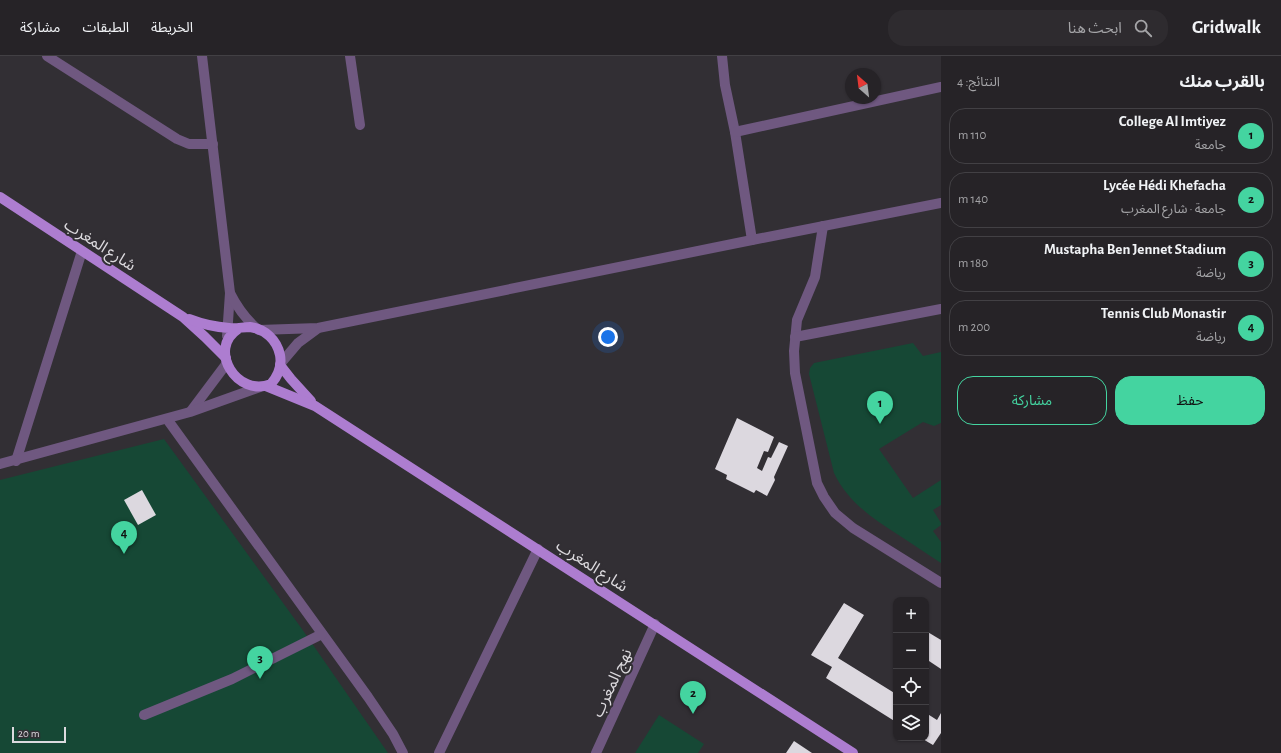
<!DOCTYPE html>
<html lang="ar">
<meta charset="utf-8">
<style>
:root{--surface:#262327;--page:#2e2b2f;--text:#f1f3f6;--muted:#a4a4a7;--line:#424044;--accent:#44d4a0}
body{margin:0;font-family:"Alegreya Sans","Noto Sans Arabic",sans-serif;background:var(--page);color:var(--text);direction:rtl}
.controls{position:absolute;right:12px;bottom:12px;display:grid;overflow:hidden;border-radius:8px;box-shadow:0 1px 3px #0004}
.controls button{width:36px;height:36px;display:grid;place-items:center;padding:0;border:0;border-bottom:1px solid var(--line);background:var(--surface);color:var(--text);font:20px sans-serif}
.compass{position:absolute;left:845px;top:12px;width:36px;height:36px;border-radius:50%;background:var(--surface);box-shadow:0 1px 3px #0004;rotate:332deg}
.scale{position:absolute;left:12px;bottom:10px;width:54px;box-sizing:border-box;padding-left:4px;border:2px solid #dcdade;border-top:0;font-size:11px;line-height:14px;white-space:nowrap;color:#dcdade;-webkit-text-stroke:3px #322f34;paint-order:stroke}
.you{position:absolute;left:608px;top:281px;width:14px;height:14px;margin:-10px;border:3px solid #fff;border-radius:50%;background:#1a73e8;box-shadow:0 0 0 6px #1a73e833}
.badge{display:grid;place-items:center;width:26px;height:26px;border-radius:50%;background:var(--accent);color:#111;font-size:13px;font-weight:700}
.pin{position:absolute;translate:-50% -33px;filter:drop-shadow(0 1px 2px #0008)}
.pin::after{content:'';position:absolute;top:21px;width:14px;height:12px;background:inherit;clip-path:polygon(0 0,100% 0,50% 100%)}
.list{margin:0;padding:0;list-style:none}
h2{display:flex;justify-content:space-between;align-items:center;height:52px;margin:0;padding:0 16px;font-size:17px}
h2 small{font-size:13px;font-weight:400;color:var(--muted)}
.list li{display:grid;grid-template-columns:26px 1fr auto;gap:12px;align-items:center;box-sizing:border-box;height:56px;margin:0 8px 8px;padding:0 8px;border:1px solid var(--line);border-radius:16px}
.list b{display:block;font-size:15px;white-space:nowrap}
.list p{margin:0;font-size:13px;white-space:nowrap;color:var(--muted)}
.list em{font-size:13px;font-style:normal;color:var(--muted)}
.actions{display:flex;gap:8px;padding:12px 16px}
.actions a{flex:1;padding:9px 0;border:1px solid var(--accent);border-radius:16px;text-align:center;font-size:14px;color:var(--accent)}
.actions .main{background:var(--accent);color:#111}
.icon{flex:none;width:22px;height:22px;fill:none;stroke:currentColor;stroke-width:2;stroke-linecap:round;stroke-linejoin:round}
.map{position:relative;flex:none;width:941px;height:697px;overflow:hidden;direction:ltr}
header{display:flex;align-items:center;gap:24px;box-sizing:border-box;height:56px;padding:0 20px;background:var(--surface);border-bottom:1px solid var(--line)}
header strong{font-size:19px}
nav{display:flex;gap:22px;margin-inline-start:auto;font-size:14px}
.search{width:280px;height:36px;background:var(--page);display:flex;align-items:center;gap:10px;box-sizing:border-box;padding:0 14px;border-radius:16px;color:var(--muted);font-size:15px}
main{display:flex}
aside{flex:1;background:var(--surface)}
.map>svg:first-child{display:block}
.green{fill:#164835}
.building{fill:#dcd8df}
.lines{fill:none;stroke-linecap:round;stroke-linejoin:round}
.minor{stroke:#6f5880;stroke-width:10}
.major{stroke:#ad7dd0;stroke-width:10}
.labels{text-anchor:middle;dominant-baseline:central;stroke-width:4;stroke-linejoin:round;paint-order:stroke}
.street-label{font-size:16px;fill:#dcdade;stroke:#322f34}
</style>
<header>
<strong>Gridwalk</strong>
<div class="search"><svg class="icon" aria-label="search" viewBox="0 0 24 24"><circle cx="10" cy="10" r="6"/><path d="M15 15l6 6"/></svg>ابحث هنا</div>
<nav><a>الخريطة</a><a>الطبقات</a><a>مشاركة</a></nav>
</header>
<main>
<aside>
<h2>بالقرب منك<small>النتائج: 4</small></h2>
<ul class="list">
<li><span class="badge">1</span><div><b>College Al Imtiyez</b><p>جامعة</p></div><em>110 m</em></li>
<li><span class="badge">2</span><div><b>Lycée Hédi Khefacha</b><p>جامعة · شارع المغرب</p></div><em>140 m</em></li>
<li><span class="badge">3</span><div><b>Mustapha Ben Jennet Stadium</b><p>رياضة</p></div><em>180 m</em></li>
<li><span class="badge">4</span><div><b>Tennis Club Monastir</b><p>رياضة</p></div><em>200 m</em></li>
</ul>
<div class="actions"><a class="main">حفظ</a><a>مشاركة</a></div>
</aside>
<div class="map">
<svg width="941" height="697" viewBox="0 0 941 697">
<rect width="100%" height="100%" fill="#322f34"/>
<g class="green">
<path d="M913,287l10,13 18,-4v71l-7,3 -11,-4 -44,27 34,49 28,-18v25l-8,5 8,13v2l-8,6 8,11v21c-15,-10 -29,-19 -44,-29 -26,-17 -49,-32 -63,-61l-25,-99 1,-6 4,-5z"/>
<path d="M164,383l138,190 86,124h-388v-273z"/>
<path d="M659,659l45,29 -6,9h-63z"/>
</g>
<g class="building">
<path d="M737,362l37,19 -6,15 -4,-1 -7,17 5,3 6,-14 3,1 8,-16 9,4 -14,31 1,3 -8,16 -11,-6 -2,3 -28,-14 1,-4 -12,-6z"/>
<path d="M142,434l14,25 -18,10 -14,-25z"/>
<path d="M844,547l20,12 -26,43 58,36v28l-70,-44 6,-11 -21,-12z"/>
<path d="M926,575l15,9v29l-15,-10z"/>
<path d="M926,657l11,7 4,-7v20l-8,12 -12,-7h5z"/>
<path d="M794,685l18,12h-26z"/>
</g>
<g class="lines">
<g class="minor">
<path d="M47,0l130,83 12,5h24"/>
<path d="M202,0l28,237 -3,43"/>
<path d="M350,0l10,69"/>
<path d="M722,0l3,29 10,47 17,108"/>
<path d="M735,76l206,-45"/>
<path d="M823,170l-8,51 -18,43 -3,31 1,22 22,110 7,14 11,16 18,15 88,55"/>
<path d="M230,237c7,14 15,25 26,35"/>
<path d="M259,274l59,-2 434,-88 189,-37"/>
<path d="M795,281l146,-28"/>
<path d="M281,307l17,-20 19,-14"/>
<path d="M191,355l36,-48"/>
<path d="M167,363l201,278 25,37 10,19"/>
<path d="M16,405l66,-210"/>
<path d="M0,408l190,-52 70,-25"/>
<path d="M144,659l88,-36 90,-45"/>
<path d="M439,697l99,-204"/>
<path d="M596,697l59,-129"/>
</g>
<g class="major">
<path d="M0,141l183,120 22,20 21,21"/>
<path d="M189,263c13,5 26,8 40,9 7,1 14,-1 21,-1 15,2 27,13 30,28 2,11 -2,21 -9,29 -34,14 -64,-35 -33,-55"/>
<path d="M280,309l11,14 20,22"/>
<path d="M266,330l49,20 538,347"/>
</g>
</g>
<g class="labels">
<g class="street-label">
<text transform="translate(100 189) rotate(33)">شارع المغرب</text>
<text transform="translate(592 510) rotate(33)">شارع المغرب</text>
<text transform="translate(612 627) rotate(-65)">نهج المغرب</text>
</g>
</g>
</svg>
<div class="controls">
<button>+</button>
<button>−</button>
<button><svg class="icon" aria-label="locate" viewBox="0 0 24 24"><circle cx="12" cy="12" r="6"/><path d="M12 2v4M12 18v4M2 12h4M18 12h4"/></svg></button>
<button><svg class="icon" aria-label="layers" viewBox="0 0 24 24"><path d="M12 4l9 5-9 5-9-5zM3 14l9 5 9-5"/></svg></button>
</div>
<svg class="compass" viewBox="-18 -18 36 36"><path d="M0-13l5 13h-10z" fill="#e53935"/><path d="M0 13l5-13h-10z" fill="#a4a4a7"/></svg>
<div class="scale">20 m</div>
<div class="you"></div>
<div class="pin badge" style="left:880px;top:368px">1</div>
<div class="pin badge" style="left:693px;top:658px">2</div>
<div class="pin badge" style="left:260px;top:623px">3</div>
<div class="pin badge" style="left:124px;top:498px">4</div>
</div>
</main>
